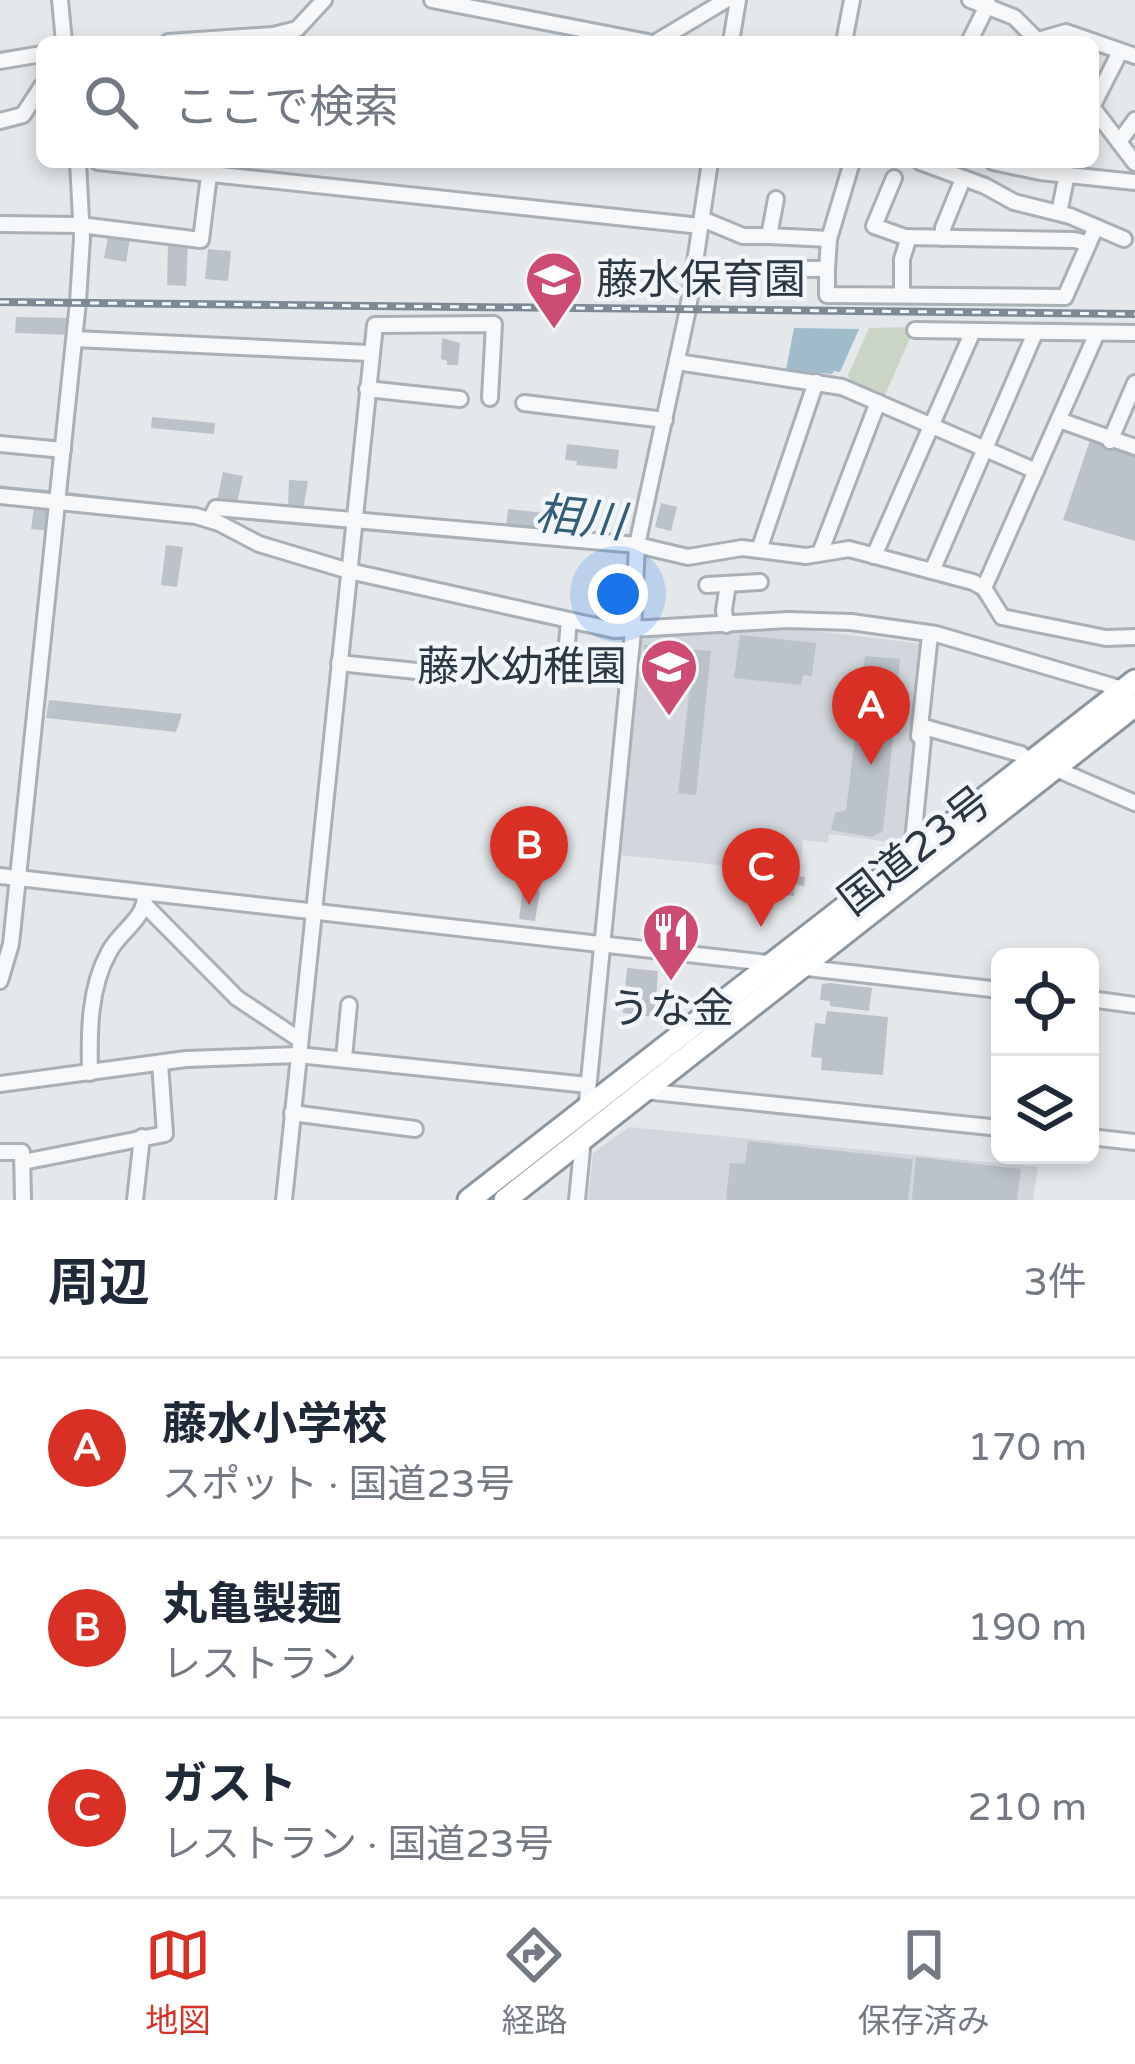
<!DOCTYPE html>
<html lang="ja">
<meta charset="utf-8">
<style>
:root{--surface:#fff;--page:#f2f2f3;--text:#1f2937;--muted:#747a83;--line:#e0e1e3;--accent:#d93025}
body{margin:0;font-family:"Varela Round","Noto Sans JP",sans-serif;background:var(--page);color:var(--text)}
.controls{position:absolute;right:36px;bottom:36px;display:grid;overflow:hidden;border-radius:18px;box-shadow:0 6px 18px #0003}
.controls button{width:108px;height:108px;display:grid;place-items:center;padding:0;border:0;border-bottom:3px solid var(--line);background:var(--surface);color:var(--text);font:60px sans-serif}
.you{position:absolute;left:618px;top:594px;width:42px;height:42px;margin:-30px;border:9px solid #fff;border-radius:50%;background:#1a73e8;box-shadow:0 0 0 18px #1a73e833}
.badge{display:grid;place-items:center;width:78px;height:78px;border-radius:50%;background:var(--accent);color:#fff;font-size:39px;font-weight:700}
.pin{position:absolute;translate:-50% -99px;filter:drop-shadow(0 3px 6px #0008)}
.pin::after{content:'';position:absolute;top:63px;width:42px;height:36px;background:inherit;clip-path:polygon(0 0,100% 0,50% 100%)}
.list{margin:0;padding:0;list-style:none}
h2{display:flex;justify-content:space-between;align-items:center;height:156px;margin:0;padding:0 48px;font-size:51px}
h2 small{font-size:39px;font-weight:400;color:var(--muted)}
.list li{display:grid;grid-template-columns:78px 1fr auto;gap:36px;align-items:center;box-sizing:border-box;height:180px;padding:0 48px;border-top:3px solid var(--line)}
.list b{display:block;font-size:45px;white-space:nowrap}
.list p{margin:0;font-size:39px;white-space:nowrap;color:var(--muted)}
.list em{font-size:39px;font-style:normal;color:var(--muted)}
.icon{flex:none;width:66px;height:66px;fill:none;stroke:currentColor;stroke-width:2;stroke-linecap:round;stroke-linejoin:round}
.map{position:relative;flex:none;width:1135px;height:1200px;overflow:hidden}
.search{position:absolute;background:var(--surface);box-shadow:0 6px 18px #0003;left:36px;right:36px;top:36px;height:132px;display:flex;align-items:center;gap:30px;box-sizing:border-box;padding:0 42px;border-radius:18px;color:var(--muted);font-size:45px}
.sheet{height:696px;background:var(--surface)}
nav{display:flex;justify-content:space-around;align-items:center;box-sizing:border-box;height:168px;border-top:3px solid var(--line);background:var(--surface);font-size:33px;color:var(--muted)}
nav a{display:grid;justify-items:center;gap:6px}
nav .on{color:var(--accent)}
.map>svg:first-child{display:block}
.built{fill:#d2d7dd}
.green{fill:#cbd5c5}
.water{fill:#a0bbca}
.lines{fill:none;stroke-linecap:round;stroke-linejoin:round}
.stream{stroke:#a0bbca;stroke-width:3}
.building{fill:#bbc2c9}
.minor-casing{stroke:#a9b0b6;stroke-width:20}
.highway-casing{stroke:#8b98a2;stroke-width:27}
.minor{stroke:#f6f8fa;stroke-width:14}
.highway{stroke:#fff;stroke-width:21}
.rail-casing{stroke:#7d8a95;stroke-width:8}
.rail{stroke:#f3f6f9;stroke-width:3;stroke-dasharray:9;stroke-linecap:butt}
.labels{text-anchor:middle;dominant-baseline:central;stroke-width:9;stroke-linejoin:round;paint-order:stroke}
.poi-label{font-size:42px;fill:#2b3844;stroke:#f3f6f9;text-anchor:start}
.street-label{font-size:42px;fill:#2b3844;stroke:#f3f6f9}
.water-label{font-size:45px;font-style:italic;fill:#365d77;stroke:#f3f6f9}
</style>
<div class="map">
<svg width="1135" height="1200" viewBox="0 0 1135 1200">
<rect width="100%" height="100%" fill="#e4e8eb"/>
<g class="built">
<path d="M807,630l116,14 -11,95 8,2 -12,100 -4,3 -75,-10 -1,9 -25,-3 -4,33 -180,-18 22,-214 5,-5 62,-5z"/>
<path d="M629,1127l409,40 -5,33h-445l5,-47z"/>
</g>
<path class="green" d="M915,327l-31,70 -33,-16 -3,-6 21,-47z"/>
<path class="water" d="M794,328l65,1 -19,43 -6,-1 -2,3 -46,-4z"/>
<g class="lines">
<g class="stream">
<path d="M0,487l52,5"/>
<path d="M61,493l146,17"/>
<path d="M359,527l26,3"/>
<path d="M974,590l16,21"/>
</g>
</g>
<g class="building">
<path d="M108,236l22,3 -4,23 -22,-4z"/>
<path d="M168,243l20,1 -2,42 -19,-1z"/>
<path d="M208,249l23,2 -3,30 -23,-2z"/>
<path d="M16,317l56,1v17l-57,-2z"/>
<path d="M442,338l18,5 -2,22h-11v-4l-6,-2z"/>
<path d="M152,417l63,6 -1,11 -63,-6z"/>
<path d="M1090,440l45,13v88l-72,-21z"/>
<path d="M567,444l52,6 -2,19 -41,-4 1,-4 -12,-1z"/>
<path d="M223,472l20,4 -6,27 -20,-3z"/>
<path d="M289,480l19,1 -5,30 -15,-2z"/>
<path d="M35,499l20,3 -4,29 -20,-2z"/>
<path d="M661,503l16,4 -6,24 -16,-4z"/>
<path d="M508,509l56,6 -2,20 -56,-6z"/>
<path d="M166,545l17,2 -6,40 -16,-2z"/>
<path d="M597,581h21l-1,40 -22,-1z"/>
<path d="M740,635l76,8 -4,33 -9,-1 -2,10 -67,-7z"/>
<path d="M644,645l67,6 -15,144 -18,-2 13,-117 -29,-3 -2,9 -19,-2z"/>
<path d="M865,656l35,3 -3,30 13,4 -5,27h-10l-12,111 -11,6 -41,-7 4,-17 11,-3z"/>
<path d="M49,700l133,14 -6,18 -130,-14z"/>
<path d="M743,871l62,6 -1,9 -9,-2 -1,12 -41,-4 -11,-3z"/>
<path d="M523,889l17,2 -5,30 -16,-2z"/>
<path d="M627,968l31,3 -3,46 -32,-4z"/>
<path d="M830,983l42,5 -3,23 -39,-5v-5l-10,-1 2,-16z"/>
<path d="M827,1011l61,6 -5,58 -62,-5 1,-12 -11,-1 4,-34 10,1z"/>
<path d="M748,1141l165,18 -5,41h-182l4,-37 15,1z"/>
<path d="M916,1157l105,12 -4,31h-105z"/>
</g>
<g class="lines">
<defs>
<g id="minor">
<path d="M60,0l4,42"/>
<path d="M432,0l216,42"/>
<path d="M970,0l44,17 25,25"/>
<path d="M1038,40l28,-8 69,24"/>
<path d="M168,42l105,-7 24,-6 27,-29"/>
<path d="M656,42l70,-42"/>
<path d="M731,42l7,-42"/>
<path d="M844,42l8,-42"/>
<path d="M969,42l19,-38"/>
<path d="M0,61l42,-7"/>
<path d="M1093,105l27,-53"/>
<path d="M1093,108l42,55"/>
<path d="M0,121l23,-6 19,-29"/>
<path d="M1119,142l16,-22"/>
<path d="M98,162l603,64"/>
<path d="M920,162l65,24 29,16 56,14 54,23"/>
<path d="M993,162l47,10 95,10"/>
<path d="M894,178l-20,48 31,11 169,3 13,3"/>
<path d="M776,199l-7,37 60,3"/>
<path d="M1059,213l8,-39"/>
<path d="M702,219l41,17h26"/>
<path d="M0,224l80,1 121,15 8,-65"/>
<path d="M943,238v-10l20,-49"/>
<path d="M693,268l134,1 2,-30 23,-77"/>
<path d="M827,269v26l238,2 31,-70"/>
<path d="M902,295v-36l7,-22"/>
<path d="M915,330l220,3"/>
<path d="M75,339l294,14"/>
<path d="M677,362l165,25 194,84"/>
<path d="M367,389l93,10"/>
<path d="M524,403l141,17"/>
<path d="M1059,420l76,27"/>
<path d="M1110,441l25,-58"/>
<path d="M0,444l63,6"/>
<path d="M0,496l196,20 23,7 40,21 90,27 265,59 174,-10 63,2 85,12 190,56"/>
<path d="M210,520l6,-12 421,37 51,12 54,-9 64,8 43,-7 124,33 11,6 18,29 104,21 29,-1"/>
<path d="M759,550l57,-168"/>
<path d="M820,553l58,-151"/>
<path d="M874,556l99,-225"/>
<path d="M932,571l103,-238"/>
<path d="M707,585l53,-3"/>
<path d="M984,588l113,-255"/>
<path d="M726,625l-2,-15 4,-26"/>
<path d="M566,655l3,-35"/>
<path d="M339,663l116,12"/>
<path d="M920,726l101,28 9,8"/>
<path d="M1054,768l81,35"/>
<path d="M913,841l10,-102 -4,-3 11,-101"/>
<path d="M0,876l776,88"/>
<path d="M145,905l92,93 63,42"/>
<path d="M798,967l202,23"/>
<path d="M0,981l11,-37 67,-642 4,-64 -4,-76"/>
<path d="M1090,999l45,6"/>
<path d="M344,1058l5,-53"/>
<path d="M90,1073c-1,-41 -1,-85 19,-121 10,-20 35,-32 36,-55"/>
<path d="M0,1084l186,-25 112,-4 290,30"/>
<path d="M643,1091l357,37"/>
<path d="M586,1111l47,-480 4,-86 51,-236 22,-147"/>
<path d="M292,1113l123,16"/>
<path d="M1090,1137l45,5"/>
<path d="M0,1152h22l1,48"/>
<path d="M23,1162l142,-28 -5,-71"/>
<path d="M135,1200l7,-63"/>
<path d="M284,1200l91,-875 119,-1 -4,74"/>
<path d="M577,1200l6,-61"/>
</g>
<g id="highway">
<path d="M469,1200l666,-519"/>
<path d="M505,1200l630,-495"/>
</g>
</defs>
<use href="#minor" class="minor-casing"/>
<use href="#highway" class="highway-casing"/>
<use href="#minor" class="minor"/>
<use href="#highway" class="highway"/>
<defs>
<path id="rail" d="M0,302l1135,12"/>
</defs>
<use href="#rail" class="rail-casing"/>
<use href="#rail" class="rail"/>
</g>
<defs>
<symbol id="school-pin" viewBox="-11 -11 22 30"><path d="M0 17L-7.5 6A9.5 9.5 0 1 1 7.5 6Z" fill="#cd4c73" stroke="#f3f6f9"/><path d="M0-5L7-2L0 1L-7-2ZM-4 1L0 2.5L4 1V4Q0 6-4 4Z" fill="#fff"/></symbol>
<symbol id="restaurant-pin" viewBox="-11 -11 22 30"><path d="M0 17L-7.5 6A9.5 9.5 0 1 1 7.5 6Z" fill="#cd4c73" stroke="#f3f6f9"/><path d="M-5-6h1v4h1v-4h1v4h1v-4h1v5L-1.5 .5V6h-2V.5L-5-1ZM5-6V6H3V1.5H1.5Q1.5-4 5-6Z" fill="#fff"/></symbol>
</defs>
<g fill-rule="evenodd">
<use href="#school-pin" x="521" y="247" width="66" height="90"/>
<use href="#school-pin" x="636" y="634" width="66" height="90"/>
<use href="#restaurant-pin" x="638" y="899" width="66" height="90"/>
</g>
<g class="labels">
<g class="poi-label">
<text x="596" y="280">藤水保育園</text>
<text x="627" y="667" text-anchor="end">藤水幼稚園</text>
<text x="671" y="1009" text-anchor="middle">うな金</text>
</g>
<g class="street-label">
<text transform="translate(915 851) rotate(-38)">国道23号</text>
</g>
<g class="water-label">
<text transform="translate(580 519) rotate(6)">相川</text>
</g>
</g>
</svg>
<div class="controls">
<button><svg class="icon" aria-label="locate" viewBox="0 0 24 24"><circle cx="12" cy="12" r="6"/><path d="M12 2v4M12 18v4M2 12h4M18 12h4"/></svg></button>
<button><svg class="icon" aria-label="layers" viewBox="0 0 24 24"><path d="M12 4l9 5-9 5-9-5zM3 14l9 5 9-5"/></svg></button>
</div>
<div class="you"></div>
<div class="pin badge" style="left:871px;top:765px">A</div>
<div class="pin badge" style="left:529px;top:905px">B</div>
<div class="pin badge" style="left:761px;top:927px">C</div>
<div class="search"><svg class="icon" aria-label="search" viewBox="0 0 24 24"><circle cx="10" cy="10" r="6"/><path d="M15 15l6 6"/></svg>ここで検索</div>
</div>
<section class="sheet">
<h2>周辺<small>3件</small></h2>
<ul class="list">
<li><span class="badge">A</span><div><b>藤水小学校</b><p>スポット · 国道23号</p></div><em>170 m</em></li>
<li><span class="badge">B</span><div><b>丸亀製麺</b><p>レストラン</p></div><em>190 m</em></li>
<li><span class="badge">C</span><div><b>ガスト</b><p>レストラン · 国道23号</p></div><em>210 m</em></li>
</ul>
</section>
<nav>
<a class="on"><svg class="icon" aria-label="map" viewBox="0 0 24 24"><path d="M3 6l6-2 6 2 6-2v14l-6 2-6-2-6 2zM9 4v14M15 6v14"/></svg>地図</a>
<a><svg class="icon" aria-label="directions" viewBox="0 0 24 24"><path d="M12 3l9 9-9 9-9-9zM9 14v-3h6M13 9l2 2-2 2"/></svg>経路</a>
<a><svg class="icon" aria-label="saved" viewBox="0 0 24 24"><path d="M7 4h10v16l-5-4-5 4z"/></svg>保存済み</a>
</nav>
